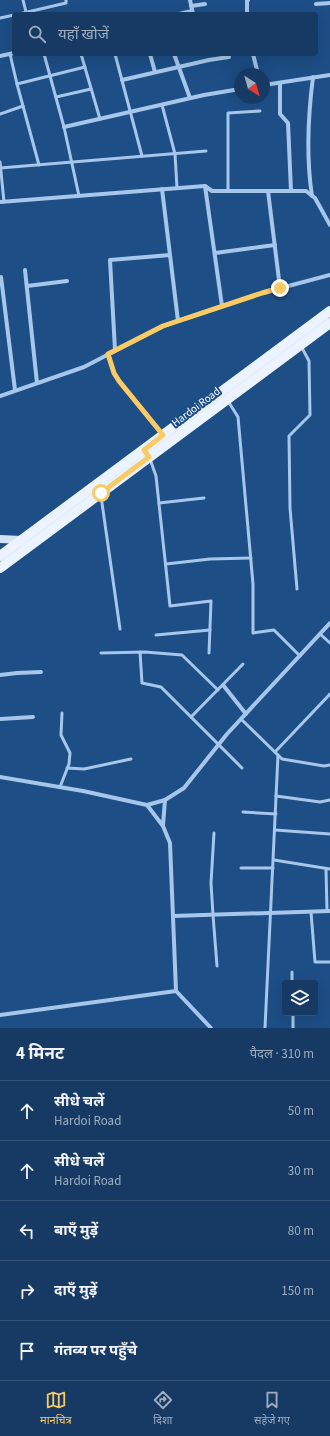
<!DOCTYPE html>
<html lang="hi">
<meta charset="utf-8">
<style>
:root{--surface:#163a64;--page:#23456d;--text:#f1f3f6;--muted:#9eadbf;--line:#355478;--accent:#faca64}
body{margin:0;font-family:"Source Sans 3","Noto Sans Devanagari",sans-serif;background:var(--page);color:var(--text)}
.controls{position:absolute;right:12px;bottom:12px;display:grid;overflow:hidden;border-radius:4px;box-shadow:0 4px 16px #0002}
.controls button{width:36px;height:36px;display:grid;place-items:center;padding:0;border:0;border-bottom:1px solid var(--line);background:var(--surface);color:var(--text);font:20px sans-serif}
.compass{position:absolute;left:234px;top:68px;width:36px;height:36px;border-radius:50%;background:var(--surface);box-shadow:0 4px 16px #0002;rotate:143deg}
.stop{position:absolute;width:12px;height:12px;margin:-9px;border:3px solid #faca64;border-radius:50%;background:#fff}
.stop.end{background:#faca64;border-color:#fff;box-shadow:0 1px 4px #0008}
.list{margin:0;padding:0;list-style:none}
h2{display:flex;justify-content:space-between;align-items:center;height:52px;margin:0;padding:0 16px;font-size:17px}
h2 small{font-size:13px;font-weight:400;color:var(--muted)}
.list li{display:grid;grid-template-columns:26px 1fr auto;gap:12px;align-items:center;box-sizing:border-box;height:60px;padding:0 16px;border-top:1px solid var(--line)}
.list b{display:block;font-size:15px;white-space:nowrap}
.list p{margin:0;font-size:13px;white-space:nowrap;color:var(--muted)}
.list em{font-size:13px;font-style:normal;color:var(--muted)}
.icon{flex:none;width:22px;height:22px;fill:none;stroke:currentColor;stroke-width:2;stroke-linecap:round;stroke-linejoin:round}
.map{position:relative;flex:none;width:330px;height:1028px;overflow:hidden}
.search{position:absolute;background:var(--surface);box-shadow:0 4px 16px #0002;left:12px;right:12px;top:12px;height:44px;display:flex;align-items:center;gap:10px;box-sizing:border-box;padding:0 14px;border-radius:4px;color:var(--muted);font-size:15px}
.sheet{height:352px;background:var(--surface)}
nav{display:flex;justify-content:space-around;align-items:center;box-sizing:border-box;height:56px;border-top:1px solid var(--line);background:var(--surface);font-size:11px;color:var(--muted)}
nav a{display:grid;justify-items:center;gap:2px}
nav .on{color:var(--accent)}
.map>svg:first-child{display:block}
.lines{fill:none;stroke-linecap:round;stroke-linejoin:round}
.lane{stroke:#a6c7eb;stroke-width:3}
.street{stroke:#a6c7eb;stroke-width:4}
.secondary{stroke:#d1e3f8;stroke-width:8}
.primary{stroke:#eaf3fe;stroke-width:10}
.route{stroke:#faca64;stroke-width:5}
.labels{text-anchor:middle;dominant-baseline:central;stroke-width:4;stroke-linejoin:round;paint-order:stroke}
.street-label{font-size:11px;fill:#fff;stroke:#1d4e86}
</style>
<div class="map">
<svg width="330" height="1028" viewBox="0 0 330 1028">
<rect width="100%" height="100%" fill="#1d4e86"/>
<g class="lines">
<g class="lane">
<path d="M23,0l3,12"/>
<path d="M19,14l47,-11v-3"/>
<path d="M0,18l14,-3"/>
<path d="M10,54l7,30"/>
<path d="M44,54l20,73 15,69"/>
<path d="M81,54l19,65"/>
<path d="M115,54l27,102"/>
<path d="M56,97l35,-8"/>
<path d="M162,105l13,49 2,34"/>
<path d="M0,114l23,-8"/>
<path d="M0,162l4,40"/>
<path d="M39,165l-22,-81 68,-17"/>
<path d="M0,168l206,-17"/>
<path d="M228,191v-78l32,-2"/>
<path d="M228,401l10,16 15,167v49l21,-3 26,26"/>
<path d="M150,459l6,17 14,130 41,-5 -2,52"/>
<path d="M101,496l19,133"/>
<path d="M159,503l45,-5"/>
<path d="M166,564l44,-5 41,-1"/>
<path d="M297,589l-7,-81 -1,-72 21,-21 -1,-54 -8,-15"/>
<path d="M320,634l10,9"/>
<path d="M156,635l54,-5"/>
<path d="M140,652l2,31 19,4 81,81"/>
<path d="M101,653l44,-1 37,3 36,35"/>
<path d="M191,717l52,-53"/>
<path d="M241,719l41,40 42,7 6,-1"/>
<path d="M275,752l55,-58"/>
<path d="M67,768l17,1 47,-10"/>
<path d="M60,787l9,-23 1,-11 -9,-18 1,-22"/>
<path d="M276,796l44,6 10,-2"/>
<path d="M243,812l33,2"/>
<path d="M275,830l55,4"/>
<path d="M214,833l-3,50 2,32 4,51"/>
<path d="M274,860l56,9"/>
<path d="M241,868h32"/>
<path d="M326,870l1,41"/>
<path d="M311,912l4,50h15"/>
<path d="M292,972v11"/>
<path d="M293,1013v15"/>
<path d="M265,1028l13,-273"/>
</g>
<g class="street">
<path d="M190,0l3,14"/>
<path d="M316,4l14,-1"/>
<path d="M191,6l14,-2"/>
<path d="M179,14l13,-3"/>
<path d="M247,14v-13l1,-1"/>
<path d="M150,54l5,18"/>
<path d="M174,54l16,44"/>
<path d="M253,54l5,20"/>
<path d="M0,56l14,-3"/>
<path d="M122,80l87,-20 20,-3"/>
<path d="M280,83v31l8,9 3,68"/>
<path d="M264,85l66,-10"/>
<path d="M64,127l140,-32 36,-6"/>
<path d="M205,186l17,120"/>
<path d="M162,189l16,132"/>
<path d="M268,191l12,97"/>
<path d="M312,196c-6,-39 -4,-80 1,-119"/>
<path d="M0,202l205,-16 7,5h94l9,7 15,27"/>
<path d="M215,253l60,-8"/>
<path d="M25,270l12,113"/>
<path d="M1,277l14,113"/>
<path d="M27,286l40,-5"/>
<path d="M115,350l-5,-90 60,-5"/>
<path d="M108,354l6,19 5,8 43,53"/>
<path d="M0,396l84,-29 79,-41 99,-33 68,-18"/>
<path d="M0,675l17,-2 24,-1"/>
<path d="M223,685l23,29"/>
<path d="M0,719l33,-2"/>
<path d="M0,777l83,14 64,14 18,-5 19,-12 43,-54 103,-111"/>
<path d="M147,805l16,21 7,17 6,148 35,37"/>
<path d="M163,825l2,-25"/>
<path d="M173,916l157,-5"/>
<path d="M0,1015l176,-24"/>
</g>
<path class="secondary" d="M0,539l22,1 2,2"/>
<g class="primary">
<path d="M0,556l330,-245"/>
<path d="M0,568l330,-245"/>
</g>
</g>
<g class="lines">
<path class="route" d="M101,493l48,-36 -5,-7 19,-15 -44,-54 -5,-8 -6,-19 55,-28 99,-33 18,-5"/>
</g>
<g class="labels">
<g class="street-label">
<text transform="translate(196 407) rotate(-37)">Hardoi Road</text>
</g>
</g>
</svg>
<div class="controls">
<button><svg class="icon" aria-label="layers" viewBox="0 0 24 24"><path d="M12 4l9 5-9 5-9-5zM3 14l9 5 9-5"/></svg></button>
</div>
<svg class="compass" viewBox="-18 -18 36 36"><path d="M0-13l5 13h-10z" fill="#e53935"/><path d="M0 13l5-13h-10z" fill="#9eadbf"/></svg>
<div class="stop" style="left:101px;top:493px"></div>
<div class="stop end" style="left:280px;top:288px"></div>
<div class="search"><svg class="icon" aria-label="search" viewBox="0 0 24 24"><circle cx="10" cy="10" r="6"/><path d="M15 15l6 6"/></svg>यहाँ खोजें</div>
</div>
<section class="sheet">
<h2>4 मिनट<small>पैदल · 310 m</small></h2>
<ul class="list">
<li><svg class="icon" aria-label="ahead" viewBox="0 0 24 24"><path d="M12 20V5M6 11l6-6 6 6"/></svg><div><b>सीधे चलें</b><p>Hardoi Road</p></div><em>50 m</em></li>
<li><svg class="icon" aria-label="ahead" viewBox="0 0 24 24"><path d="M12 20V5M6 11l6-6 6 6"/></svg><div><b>सीधे चलें</b><p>Hardoi Road</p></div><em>30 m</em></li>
<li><svg class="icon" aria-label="left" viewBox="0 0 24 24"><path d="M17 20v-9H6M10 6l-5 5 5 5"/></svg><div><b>बाएँ मुड़ें</b></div><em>80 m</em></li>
<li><svg class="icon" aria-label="right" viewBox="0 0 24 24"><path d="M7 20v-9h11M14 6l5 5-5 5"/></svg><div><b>दाएँ मुड़ें</b></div><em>150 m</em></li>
<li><svg class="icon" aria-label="arrive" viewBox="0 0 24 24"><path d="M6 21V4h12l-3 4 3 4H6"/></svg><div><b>गंतव्य पर पहुँचे</b></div></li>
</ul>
</section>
<nav>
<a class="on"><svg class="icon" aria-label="map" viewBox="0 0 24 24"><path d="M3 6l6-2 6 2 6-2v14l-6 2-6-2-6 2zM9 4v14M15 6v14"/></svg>मानचित्र</a>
<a><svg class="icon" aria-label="directions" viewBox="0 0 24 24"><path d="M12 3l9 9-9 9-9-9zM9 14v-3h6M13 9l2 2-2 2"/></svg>दिशा</a>
<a><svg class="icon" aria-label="saved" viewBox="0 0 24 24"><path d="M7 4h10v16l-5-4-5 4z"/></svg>सहेजे गए</a>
</nav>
